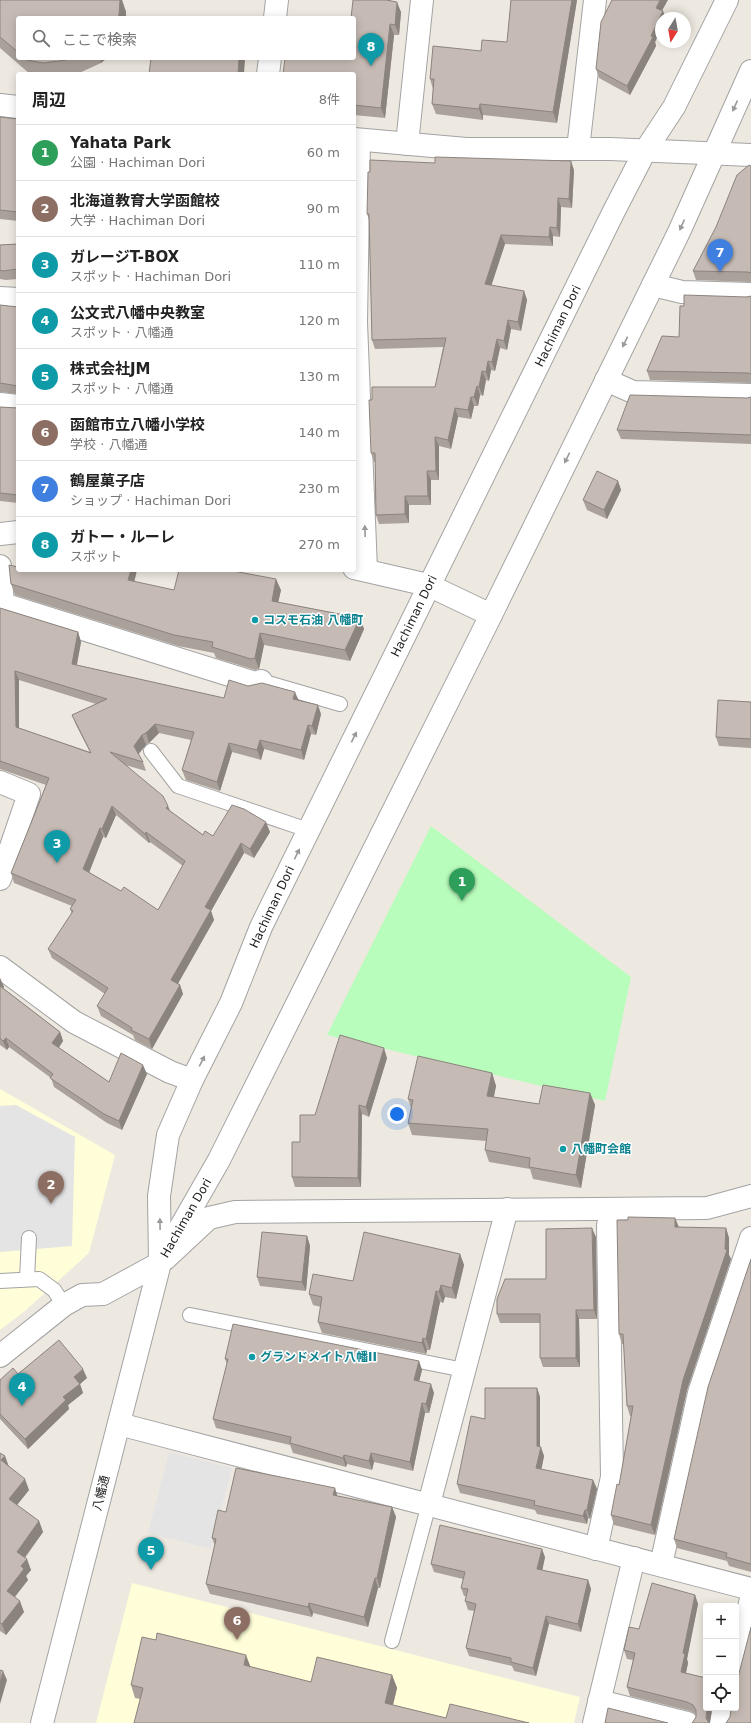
<!DOCTYPE html>
<html lang="ja">
<meta charset="utf-8">
<style>
:root{--surface:#fff;--page:#f2f2f2;--text:#222;--muted:#767676;--line:#e0e0e0;--accent:#7c3aed}
body{margin:0;font-family:"DejaVu Sans","Noto Sans JP",sans-serif;background:var(--page);color:var(--text)}
.controls{position:absolute;right:12px;bottom:12px;display:grid;overflow:hidden;border-radius:4px;box-shadow:0 2px 10px #0003}
.controls button{width:36px;height:36px;display:grid;place-items:center;padding:0;border:0;border-bottom:1px solid var(--line);background:var(--surface);color:var(--text);font:20px sans-serif}
.compass{position:absolute;left:655px;top:12px;width:36px;height:36px;border-radius:50%;background:var(--surface);box-shadow:0 2px 10px #0003;rotate:191deg}
.you{position:absolute;left:397px;top:1114px;width:14px;height:14px;margin:-10px;border:3px solid #fff;border-radius:50%;background:#1a73e8;box-shadow:0 0 0 6px #1a73e833}
.badge{display:grid;place-items:center;width:26px;height:26px;border-radius:50%;background:var(--accent);color:#fff;font-size:13px;font-weight:700}
.pin{position:absolute;translate:-50% -33px;filter:drop-shadow(0 1px 2px #0008)}
.pin::after{content:'';position:absolute;top:21px;width:14px;height:12px;background:inherit;clip-path:polygon(0 0,100% 0,50% 100%)}
.list{margin:0;padding:0;list-style:none}
h2{display:flex;justify-content:space-between;align-items:center;height:52px;margin:0;padding:0 16px;font-size:17px}
h2 small{font-size:13px;font-weight:400;color:var(--muted)}
.list li{display:grid;grid-template-columns:26px 1fr auto;gap:12px;align-items:center;box-sizing:border-box;height:56px;padding:0 16px;border-top:1px solid var(--line)}
.list b{display:block;font-size:15px;white-space:nowrap}
.list p{margin:0;font-size:13px;white-space:nowrap;color:var(--muted)}
.list em{font-size:13px;font-style:normal;color:var(--muted)}
.icon{flex:none;width:22px;height:22px;fill:none;stroke:currentColor;stroke-width:2;stroke-linecap:round;stroke-linejoin:round}
.map{position:relative;flex:none;width:751px;height:1723px;overflow:hidden}
.search{position:absolute;background:var(--surface);box-shadow:0 2px 10px #0003;left:16px;top:16px;width:340px;height:44px;display:flex;align-items:center;gap:10px;box-sizing:border-box;padding:0 14px;border-radius:4px;color:var(--muted);font-size:15px}
.panel{position:absolute;background:var(--surface);box-shadow:0 2px 10px #0003;left:16px;top:72px;width:340px;height:500px;border-radius:4px}
.map>svg:first-child{display:block}
.education{fill:#fffed9}
.park{fill:#b8fdbb}
.parking{fill:#e4e4e4}
.lines{fill:none;stroke-linecap:round;stroke-linejoin:round}
.service-casing{stroke:#a3a3a3;stroke-width:16}
.minor-casing{stroke:#a3a3a3;stroke-width:24}
.tertiary-casing{stroke:#a3a3a3;stroke-width:24}
.service{stroke:#fff;stroke-width:14}
.minor{stroke:#fff;stroke-width:22}
.tertiary{stroke:#fff;stroke-width:22}
.wall{fill:#aaa19b;fill-rule:evenodd}
.shaded-wall{fill:#8b837e}
.building{fill:#c6bbb4;stroke:#8b837e;fill-rule:evenodd}
.oneway{fill:#999}
.culture-dot{fill:#0f9aa8;stroke:#fff;stroke-width:1.5}
.labels{text-anchor:middle;dominant-baseline:central;stroke-width:3;stroke-linejoin:round;paint-order:stroke}
.street-label{font-size:12px;fill:#1c1c1c;stroke:#fff}
.culture-label{font-size:12px;font-weight:bold;fill:#0d838f;stroke:#fff;text-anchor:start}
</style>
<div class="map">
<svg width="751" height="1723" viewBox="0 0 751 1723">
<rect width="100%" height="100%" fill="#eee9e0"/>
<g class="education">
<path d="M0,1089l115,66 -26,98 -64,58 -25,19z"/>
<path d="M132,1583l448,114 -6,26h-478z"/>
</g>
<path class="park" d="M431,826l200,151 -26,124 -278,-66z"/>
<g class="parking">
<path d="M16,1105l59,32 -3,109 -72,6v-146z"/>
<path d="M169,1452l63,16 -21,81 -63,-16z"/>
</g>
<g class="lines">
<defs>
<g id="service">
<path d="M261,681l79,23"/>
<path d="M151,751l27,35 130,44"/>
<path d="M27,1279l2,-41"/>
<path d="M0,1281l39,-2 15,11 10,15"/>
<path d="M190,1315l274,55"/>
<path d="M392,1641l37,-137"/>
</g>
<g id="minor">
<path d="M275,18l2,-18"/>
<path d="M268,74l2,-16"/>
<path d="M359,140l-3,183 10,247"/>
<path d="M407,144l15,-144"/>
<path d="M578,149l17,-149"/>
<path d="M653,285l29,7 69,2"/>
<path d="M0,298l18,1"/>
<path d="M606,380l27,12 118,3"/>
<path d="M0,404l18,2"/>
<path d="M0,534l18,-2"/>
<path d="M0,566l3,38 252,79 6,-2"/>
<path d="M354,568l74,17 63,30"/>
<path d="M0,782l29,12 -29,85"/>
<path d="M0,967l74,55 96,50 22,8"/>
<path d="M165,1259l44,-41 26,-6 472,-4 44,-12"/>
<path d="M119,1424l632,165"/>
<path d="M429,1504l78,-295"/>
<path d="M596,1549l16,-72 -4,-252"/>
<path d="M661,1565l38,-172 52,-155"/>
<path d="M736,1661l15,-62"/>
<path d="M599,1701l88,22"/>
<path d="M594,1723l40,-165"/>
<path d="M721,1723l3,-15"/>
</g>
<g id="tertiary">
<path d="M0,105l18,2"/>
<path d="M354,139l112,10h144l141,6"/>
<path d="M160,1262l-1,-66 9,-61 24,-55 39,-77 30,-76 353,-716 31,-60 29,-44 53,-107"/>
<path d="M0,1356l64,-51 18,-10 21,-1 57,-31"/>
<path d="M42,1723l118,-460 59,-103 272,-545 188,-383 72,-161"/>
</g>
</defs>
<use href="#service" class="service-casing"/>
<use href="#minor" class="minor-casing"/>
<use href="#tertiary" class="tertiary-casing"/>
<use href="#service" class="service"/>
<use href="#minor" class="minor"/>
<use href="#tertiary" class="tertiary"/>
</g>
<g class="wall">
<path d="M0,0h122l4,12 -108,6v40h89l-6,5 -24,11h-47l-30,-26z"/>
<path d="M353,0h38v1l10,11 -2,23h-5l-9,83 -31,-3v-57z"/>
<path d="M511,0h66l-20,123 -74,-8v5l-47,-6 -4,-10 1,-15 -3,-10 51,-28 26,-9z"/>
<path d="M662,11h1l2,7h-4l-6,24 1,4 -26,49 -31,-17 -3,-9z"/>
<path d="M0,117l18,2v102l-18,-2z"/>
<path d="M751,166v116l-55,-2 -3,-9z"/>
<path d="M574,170l-2,38 -11,-1 -1,30 -7,-1v10l-48,-2 -14,41 33,6 3,9 -6,31 -10,-2 -4,21 -7,-2 -5,23 -4,-1 -2,11 -3,-1 -3,16 -3,-1 -2,11h-4l-3,13 -13,-2 -7,32 -12,-3v34h-8v25h-22v18l-30,1 -3,-9 -1,-53h-1l-3,-9 1,-53 63,-13 8,-40 -68,2 -3,-9 -3,-120 -2,-6z"/>
<path d="M18,244v35l-12,1 -6,-1v-34z"/>
<path d="M751,296v87l-101,-3 -3,-9 32,-34 5,-31z"/>
<path d="M0,305l18,2v87l-18,-2z"/>
<path d="M751,397v47l-130,-5 -4,-9z"/>
<path d="M0,407l18,1v95l-18,-2z"/>
<path d="M618,481l3,9 -14,29 -20,-9 -4,-10z"/>
<path d="M18,570l116,12 40,8h107l-3,12 82,16 4,11 -14,32 -86,-16 -5,24 -4,1 -39,-12 -2,-5 -36,-7 -163,-51 -4,-11z"/>
<path d="M0,608l78,24 3,10 -4,23 147,33 74,2 23,14 -5,21 -5,-1 -7,26 -40,-11 -3,11 -29,-8 -12,39 -34,-11 -4,-10 9,-30 -32,-7 -10,10 -3,2 -8,9 5,8 3,9 -21,-6 45,46 33,24 10,1 57,-4 -16,26 -10,-5 -33,58 3,9 -36,63 2,2 3,9 -31,55 -17,-9 -2,-5 -32,-19 -4,-10 8,-12 -53,-36 -4,-9 24,-35 -2,-5 2,-3 -58,-23 -3,-10 35,-88 -46,-16zM19,680l77,24 -24,11 4,10 14,27 -71,-24zM116,815l33,28 1,-1 33,24 -25,44 -37,-19 -32,-19 14,-35 3,1z"/>
<path d="M751,702v46l-32,-2 -3,-9z"/>
<path d="M0,978l4,9 -1,1 57,44 3,9 -4,7 50,34 38,-8 -25,56 -15,-7 -53,-36 -3,-9 -42,-31 -2,3 -7,-5z"/>
<path d="M387,1058l-18,59 -7,-3 -1,73h-66l-3,-10 8,-35 15,-27z"/>
<path d="M492,1073l4,13 -2,11 45,7 51,-11 5,12 -14,83 -48,-9 -3,-10 -41,-7 -4,-12 1,-9 -74,-6 -4,-12 3,-15 -3,-9z"/>
<path d="M675,1218l4,9 47,1 3,10v17l2,4 -44,131 -32,145 -41,-10 -3,-10 8,-30 12,-69h-1l-3,-10 -3,-62h-2l-3,-10z"/>
<path d="M307,1236l3,10 -4,45 -46,-5 -3,-9z"/>
<path d="M596,1237l1,82h-18l1,48h-37l-3,-9v-35h-40l-3,-9 49,-35z"/>
<path d="M460,1254l4,11 -8,34 -11,-2 -2,6 -3,-1 -10,48h-3l-1,4 -104,-21 -4,-11 3,-15 -8,-2 -4,-11 44,-13z"/>
<path d="M751,1259v313l-22,-6 -2,-5 -50,-13 -3,-9z"/>
<path d="M225,1359l194,2 3,9 -3,12 15,11 -5,20h-4l-12,58 -39,-9 -2,8 -25,-6 -1,3 -53,-14 -3,-8 -74,-17 -3,-9 14,-55z"/>
<path d="M18,1374l69,4 -7,6 3,9 -15,12 1,4 -41,40 -28,-30v-39z"/>
<path d="M537,1388l3,9v50l4,9 -3,13 52,11 4,9 -7,30 -2,-1 -1,6 -50,-10 -2,-4 -75,-17 -3,-9 28,-65z"/>
<path d="M0,1453l5,3 3,9 21,25 -12,15 22,16 4,11 -18,26 6,12 -5,6 2,4 -14,17 10,15 -18,23 -6,-4z"/>
<path d="M338,1496l54,11 4,10 -16,71h-2l-10,39 -55,-14 -1,4 -102,-23 -4,-10 9,-38 -3,-8 14,-26z"/>
<path d="M545,1557l-3,13 46,10 3,9 -10,43 -32,-8 -13,52 -22,-5 -2,-5 -43,-10 -3,-8 8,-37 -6,-1 -3,-9 1,-5h-2l-3,-8 2,-9 -29,-7 -3,-8z"/>
<path d="M695,1595l3,9 -11,55 1,4 -2,10 20,5 -10,39v-3l-6,-3 -60,-15 -3,-9 6,-27 -6,-1 -3,-9 15,-21z"/>
<path d="M251,1667l60,15 81,-7 5,13 -4,17 53,13 -306,-19 -5,-1 -4,-13z"/>
</g>
<g class="shaded-wall">
<path d="M120,0h2l4,12v6h-9z"/>
<path d="M572,0h5l-20,123 -4,-11z"/>
<path d="M660,0h8l-9,16 -3,-8z"/>
<path d="M397,2l4,10 -2,23 -4,-10z"/>
<path d="M663,11l2,7h-4v12l-6,12 1,4 -26,49 -3,-9z"/>
<path d="M390,24l4,11 -9,83 -4,-10z"/>
<path d="M100,58h7l-6,5z"/>
<path d="M239,58h5l1,1 -1,15h-6z"/>
<path d="M480,104l3,11v5l-4,-11z"/>
<path d="M571,161l3,9 -2,38 -3,-9z"/>
<path d="M558,198l3,9 -1,30 -3,-9z"/>
<path d="M550,227l3,9v10l-4,-9z"/>
<path d="M501,235l4,9 -16,49 -4,-9z"/>
<path d="M524,291l3,9 -6,31 -3,-9z"/>
<path d="M508,320l3,9 -4,21 -3,-9z"/>
<path d="M497,339l3,9 -5,23 -3,-9z"/>
<path d="M488,361l3,9 -2,11 -3,-9z"/>
<path d="M482,371l4,9 -3,16 -4,-9z"/>
<path d="M477,386l3,9 -2,11 -4,-9z"/>
<path d="M471,397l3,9 -3,13 -3,-9z"/>
<path d="M455,408l3,9 -7,32 -3,-9z"/>
<path d="M435,437l4,9v34l-3,-9z"/>
<path d="M427,471l4,9v25l-3,-9z"/>
<path d="M618,481l3,9 -14,29 -3,-9z"/>
<path d="M405,496l4,9v18l-4,-9z"/>
<path d="M131,570h6l-5,22 -4,-12z"/>
<path d="M276,579l5,11 -5,22 -4,-11z"/>
<path d="M360,618l4,11 -14,32 -5,-11z"/>
<path d="M78,632l3,10 -6,31 -3,-9z"/>
<path d="M260,633l4,12 -5,24 -4,-11z"/>
<path d="M15,671l4,9v57l-3,-10z"/>
<path d="M295,692l4,9 -6,-2z"/>
<path d="M318,705l3,9 -5,21 -4,-9z"/>
<path d="M155,724l4,9 -10,10 -3,-10z"/>
<path d="M308,725l3,9 -7,26 -3,-10z"/>
<path d="M142,735l4,10 -9,11 -3,-10z"/>
<path d="M260,740l4,9 -3,11 -4,-10z"/>
<path d="M229,743l3,9 -12,39 -3,-9z"/>
<path d="M112,806l4,9 -10,23 -4,-9z"/>
<path d="M168,806l4,9 -6,-7z"/>
<path d="M266,822l4,10 -16,26 -4,-9z"/>
<path d="M100,828l3,9 -16,41 -4,-9z"/>
<path d="M146,832l4,10 -1,1 -4,-9z"/>
<path d="M241,843l3,10 -33,58 3,9 -39,69 -4,-9 34,-73z"/>
<path d="M0,978l4,9 -4,5z"/>
<path d="M180,985l3,9 -31,55 -3,-10z"/>
<path d="M60,1032l3,9 -8,11 -3,-9z"/>
<path d="M6,1038l3,9 -2,3 -4,-9z"/>
<path d="M384,1048l3,10 -18,59 -3,-10z"/>
<path d="M143,1065l4,9 -25,56 -3,-9z"/>
<path d="M492,1073l4,13 -5,23 -4,-13z"/>
<path d="M590,1093l5,12 -14,83 -5,-13z"/>
<path d="M359,1105l3,9 -1,73 -3,-9z"/>
<path d="M675,1218l4,10 -4,-1z"/>
<path d="M592,1228l4,9 1,82 -3,-9z"/>
<path d="M726,1228l3,10v17l2,4 -44,131 -32,145 -4,-10 32,-145 42,-131z"/>
<path d="M307,1236l3,10 -4,45 -4,-9z"/>
<path d="M460,1254l4,11 -8,34 -4,-11z"/>
<path d="M441,1285l4,12 -2,6 -4,-11z"/>
<path d="M436,1291l4,11 -10,48 -4,-11z"/>
<path d="M576,1310l3,9 1,48 -4,-9z"/>
<path d="M423,1338l4,12 -1,4 -4,-11z"/>
<path d="M419,1361l3,9 -5,19 -3,-9z"/>
<path d="M83,1369l4,9 -7,6 3,9 -15,12 1,4 -41,40 -3,-10 38,-42 11,-20z"/>
<path d="M431,1384l3,9 -5,20 -3,-9z"/>
<path d="M537,1388l3,9v54l1,-4 3,9 -4,21 -4,-9z"/>
<path d="M422,1403l3,10 -12,58 -3,-9z"/>
<path d="M371,1453l3,9 -2,8 -3,-9z"/>
<path d="M344,1455l3,9 -1,3 -3,-9z"/>
<path d="M5,1456l4,11 -8,-7z"/>
<path d="M25,1479l4,11 -16,20 -4,-11z"/>
<path d="M593,1480l4,9 -7,30 -3,-9z"/>
<path d="M335,1488l3,10 -5,-3z"/>
<path d="M392,1507l4,10 -16,71 -3,-10z"/>
<path d="M585,1510l3,8 -1,6 -4,-8z"/>
<path d="M39,1521l4,11 -22,30 -4,-10z"/>
<path d="M542,1549l3,8 -4,20 -4,-8z"/>
<path d="M27,1559l4,11 -5,6 2,4 -17,22 -4,-11 14,-25z"/>
<path d="M375,1578l3,10 -10,39 -4,-10z"/>
<path d="M588,1580l3,9 -10,43 -3,-8z"/>
<path d="M695,1595l3,9 -11,55 1,4 -4,18 -3,-9 2,-19z"/>
<path d="M20,1601l4,11 -18,23 -4,-11z"/>
<path d="M309,1603l4,10 -1,4 -4,-10z"/>
<path d="M546,1616l3,8 -13,52 -3,-8z"/>
<path d="M246,1655l5,13 -7,-3z"/>
<path d="M3,1671l4,9 -7,24v-21z"/>
<path d="M392,1675l5,13 -7,29 -5,-14z"/>
<path d="M707,1708h5l-2,15h-2l-2,-5z"/>
</g>
<g class="building">
<path d="M0,0h120l-1,15 -2,3h-99v34l-18,-15z"/>
<path d="M353,0h33l11,2 -2,23 -5,-1 -9,84 -27,-3v-31h-71l2,-16h69v-40h-3z"/>
<path d="M511,0h61l-19,112 -73,-8 -1,5 -47,-5 2,-25h-4l3,-33 48,5 1,-11 25,2z"/>
<path d="M612,0h48l-4,8 7,3 -12,25 2,1 -26,49 -31,-17 5,-47z"/>
<path d="M25,58h45l-4,2 -23,3 -16,-3z"/>
<path d="M151,58h88l-1,16h-89z"/>
<path d="M0,117l18,2v93l-18,-2z"/>
<path d="M435,157l136,4 -2,38 -11,-1 -1,30 -7,-1 -1,10 -48,-2 -16,49 39,7 -6,31 -10,-2 -4,21 -7,-2 -5,23 -4,-1 -2,11 -4,-1 -3,16 -2,-1 -3,11h-3l-3,13 -13,-2 -7,32 -13,-3 1,34h-9l1,25h-23v18l-29,1 -1,-62h-4l-2,-53h3v-13h63l11,-49 -74,2 -3,-126h-2l1,-42h2v-12l65,3z"/>
<path d="M749,165l2,1v107l-3,-1 -55,-1 23,-44 21,-52z"/>
<path d="M18,244v25l-15,2 -3,-1v-25z"/>
<path d="M684,295l63,2 4,-1v78l-3,-1 -101,-2 15,-35 17,1 1,-31h4z"/>
<path d="M0,305l18,2v79l-18,-3z"/>
<path d="M630,395l117,3 4,-1v38l-134,-5z"/>
<path d="M0,407l18,1v87l-18,-2z"/>
<path d="M597,471l21,10 -14,29 -21,-10z"/>
<path d="M9,565l9,2v3h113l-3,10 46,10 5,-20h49l48,9 -4,22 88,17 -15,32 -85,-17 -5,25 -4,1 -39,-12 1,-5 -39,-7 -163,-51z"/>
<path d="M0,608l78,24 -6,32 152,34 5,-18 19,6 14,-3 33,9 -2,7 25,6 -6,21 -4,-1 -7,25 -41,-10 -3,10 -28,-7 -12,39 -35,-12 12,-38 -39,-8 -9,9 -4,2 -8,11 9,16 -33,-10 53,44 5,10 -2,2 37,27 2,-4 8,5 19,-31 12,4 22,13 -16,27 -9,-6 -36,64 6,3 -40,70 9,5 -31,54 -18,-9 1,-2 -35,-22 11,-18 -60,-39 25,-38 -3,-2 6,-9 -65,-27 38,-95 -49,-17zM15,671l92,28 -35,16 19,38 -75,-26zM112,806l33,28 1,-2 39,29 -27,49 -34,-23 -3,4 -38,-22 17,-41 2,1z"/>
<path d="M718,700l33,2v37l-35,-2z"/>
<path d="M0,986l60,46 -8,11 57,39 12,-29 22,12 -24,56 -15,-7 -54,-36 3,-4 -47,-36 -3,3 -3,-3z"/>
<path d="M340,1035l44,13 -18,59 -7,-2 -1,73 -66,-1v-35h8v-27h15z"/>
<path d="M418,1056l74,17 -5,23 52,8 4,-19 47,8 -14,82 -47,-8 1,-9 -45,-8 3,-21 -80,-6 5,-23 -5,-1z"/>
<path d="M628,1217l47,1v9l51,1 -1,21 2,1 -44,130 -32,145 -40,-10 6,-31 2,1 14,-79h-6l-4,-72h-4l-2,-114h11z"/>
<path d="M592,1228l2,82h-18v48h-36v-44h-43v-15l8,-20h41v-50z"/>
<path d="M262,1232l45,4 -5,46 -45,-5z"/>
<path d="M364,1232l96,22 -8,34 -11,-3 -2,7 -3,-1 -10,48 -3,-1 -1,5 -104,-21 4,-25 -13,-3 4,-20 40,7z"/>
<path d="M751,1259v305l-25,-7 1,-4 -53,-14 34,-152z"/>
<path d="M233,1324l186,37 -5,19 17,4 -5,20 -4,-1 -12,59 -39,-9 -2,8 -25,-6 -1,3 -53,-15 1,-6 -78,-18 15,-60h-3z"/>
<path d="M59,1340l24,29 -9,8 6,7 -17,13 3,3 -41,39 -25,-25v-34l13,-12 5,6z"/>
<path d="M485,1388h52v58l4,1 -5,21 57,12 -6,30h-2l-2,6 -49,-11 1,-4 -78,-17 14,-68 14,3z"/>
<path d="M0,1453l5,3 -4,4 24,19 -16,20 30,22 -22,31 10,7 -6,7 3,3 -17,22 13,10 -18,23 -2,-1z"/>
<path d="M236,1468l99,20 -2,7 59,12 -15,71h-2l-11,39 -55,-14 -1,4 -102,-23 10,-45 -4,-1 6,-28 8,2z"/>
<path d="M440,1525l102,24 -5,20 51,11 -10,44 -32,-8 -13,52 -22,-6v-4l-45,-10 10,-44 -11,-3 3,-12 -7,-1 4,-16 -34,-8z"/>
<path d="M652,1583l43,12 -12,58 2,1 -4,18 25,6v30h1l-1,10 3,5h-17l4,-6v-7l-3,-5 -6,-3 -60,-15 8,-34 -11,-3 5,-23 10,2z"/>
<path d="M751,1627v96h-25l4,-6 1,-9h5v-23z"/>
<path d="M157,1633l89,22 -2,10 67,17 6,-25 75,18 -7,28 61,15 4,-14 79,19h-395l9,-35 -12,-3 11,-48 14,3z"/>
<path d="M0,1670l3,1 -3,12z"/>
<path d="M608,1708l60,15h-63z"/>
</g>
<defs><path id="oneway-solid" d="M-6-.8H1V-3.2L6.5 0L1 3.2V.8H-6Z"/></defs>
<g class="oneway">
<use href="#oneway-solid" transform="translate(735 106) rotate(114)"/>
<use href="#oneway-solid" transform="translate(682 225) rotate(114)"/>
<use href="#oneway-solid" transform="translate(625 342) rotate(116)"/>
<use href="#oneway-solid" transform="translate(567 458) rotate(116)"/>
<use href="#oneway-solid" transform="translate(365 531) rotate(-92)"/>
<use href="#oneway-solid" transform="translate(354 737) rotate(-64)"/>
<use href="#oneway-solid" transform="translate(297 854) rotate(-64)"/>
<use href="#oneway-solid" transform="translate(202 1061) rotate(-63)"/>
<use href="#oneway-solid" transform="translate(160 1224) rotate(-91)"/>
</g>
<g class="culture-dot">
<circle cx="255" cy="620" r="4"/>
<circle cx="563" cy="1149" r="4"/>
<circle cx="252" cy="1357" r="4"/>
</g>
<g class="labels">
<g class="street-label">
<text transform="translate(558 326) rotate(-64)">Hachiman Dori</text>
<text transform="translate(414 616) rotate(-64)">Hachiman Dori</text>
<text transform="translate(272 907) rotate(-65)">Hachiman Dori</text>
<text transform="translate(186 1218) rotate(-60)">Hachiman Dori</text>
<text transform="translate(101 1493) rotate(-76)">八幡通</text>
</g>
<g class="culture-label">
<text x="263" y="620">コスモ石油 八幡町</text>
<text x="571" y="1149">八幡町会館</text>
<text x="260" y="1357">グランドメイト八幡II</text>
</g>
</g>
</svg>
<div class="controls">
<button>+</button>
<button>−</button>
<button><svg class="icon" aria-label="locate" viewBox="0 0 24 24"><circle cx="12" cy="12" r="6"/><path d="M12 2v4M12 18v4M2 12h4M18 12h4"/></svg></button>
</div>
<svg class="compass" viewBox="-18 -18 36 36"><path d="M0-13l5 13h-10z" fill="#e53935"/><path d="M0 13l5-13h-10z" fill="#767676"/></svg>
<div class="you"></div>
<div class="pin badge" style="left:462px;top:901px;background:#2e9e5b">1</div>
<div class="pin badge" style="left:51px;top:1204px;background:#8d6e63">2</div>
<div class="pin badge" style="left:57px;top:863px;background:#0f9aa8">3</div>
<div class="pin badge" style="left:22px;top:1406px;background:#0f9aa8">4</div>
<div class="pin badge" style="left:151px;top:1570px;background:#0f9aa8">5</div>
<div class="pin badge" style="left:237px;top:1640px;background:#8d6e63">6</div>
<div class="pin badge" style="left:720px;top:272px;background:#3f7fe0">7</div>
<div class="pin badge" style="left:371px;top:66px;background:#0f9aa8">8</div>
<div class="search"><svg class="icon" aria-label="search" viewBox="0 0 24 24"><circle cx="10" cy="10" r="6"/><path d="M15 15l6 6"/></svg>ここで検索</div>
<section class="panel">
<h2>周辺<small>8件</small></h2>
<ul class="list">
<li><span class="badge" style="background:#2e9e5b">1</span><div><b>Yahata Park</b><p>公園 · Hachiman Dori</p></div><em>60 m</em></li>
<li><span class="badge" style="background:#8d6e63">2</span><div><b>北海道教育大学函館校</b><p>大学 · Hachiman Dori</p></div><em>90 m</em></li>
<li><span class="badge" style="background:#0f9aa8">3</span><div><b>ガレージT-BOX</b><p>スポット · Hachiman Dori</p></div><em>110 m</em></li>
<li><span class="badge" style="background:#0f9aa8">4</span><div><b>公文式八幡中央教室</b><p>スポット · 八幡通</p></div><em>120 m</em></li>
<li><span class="badge" style="background:#0f9aa8">5</span><div><b>株式会社JM</b><p>スポット · 八幡通</p></div><em>130 m</em></li>
<li><span class="badge" style="background:#8d6e63">6</span><div><b>函館市立八幡小学校</b><p>学校 · 八幡通</p></div><em>140 m</em></li>
<li><span class="badge" style="background:#3f7fe0">7</span><div><b>鶴屋菓子店</b><p>ショップ · Hachiman Dori</p></div><em>230 m</em></li>
<li><span class="badge" style="background:#0f9aa8">8</span><div><b>ガトー・ルーレ</b><p>スポット</p></div><em>270 m</em></li>
</ul>
</section>
</div>
